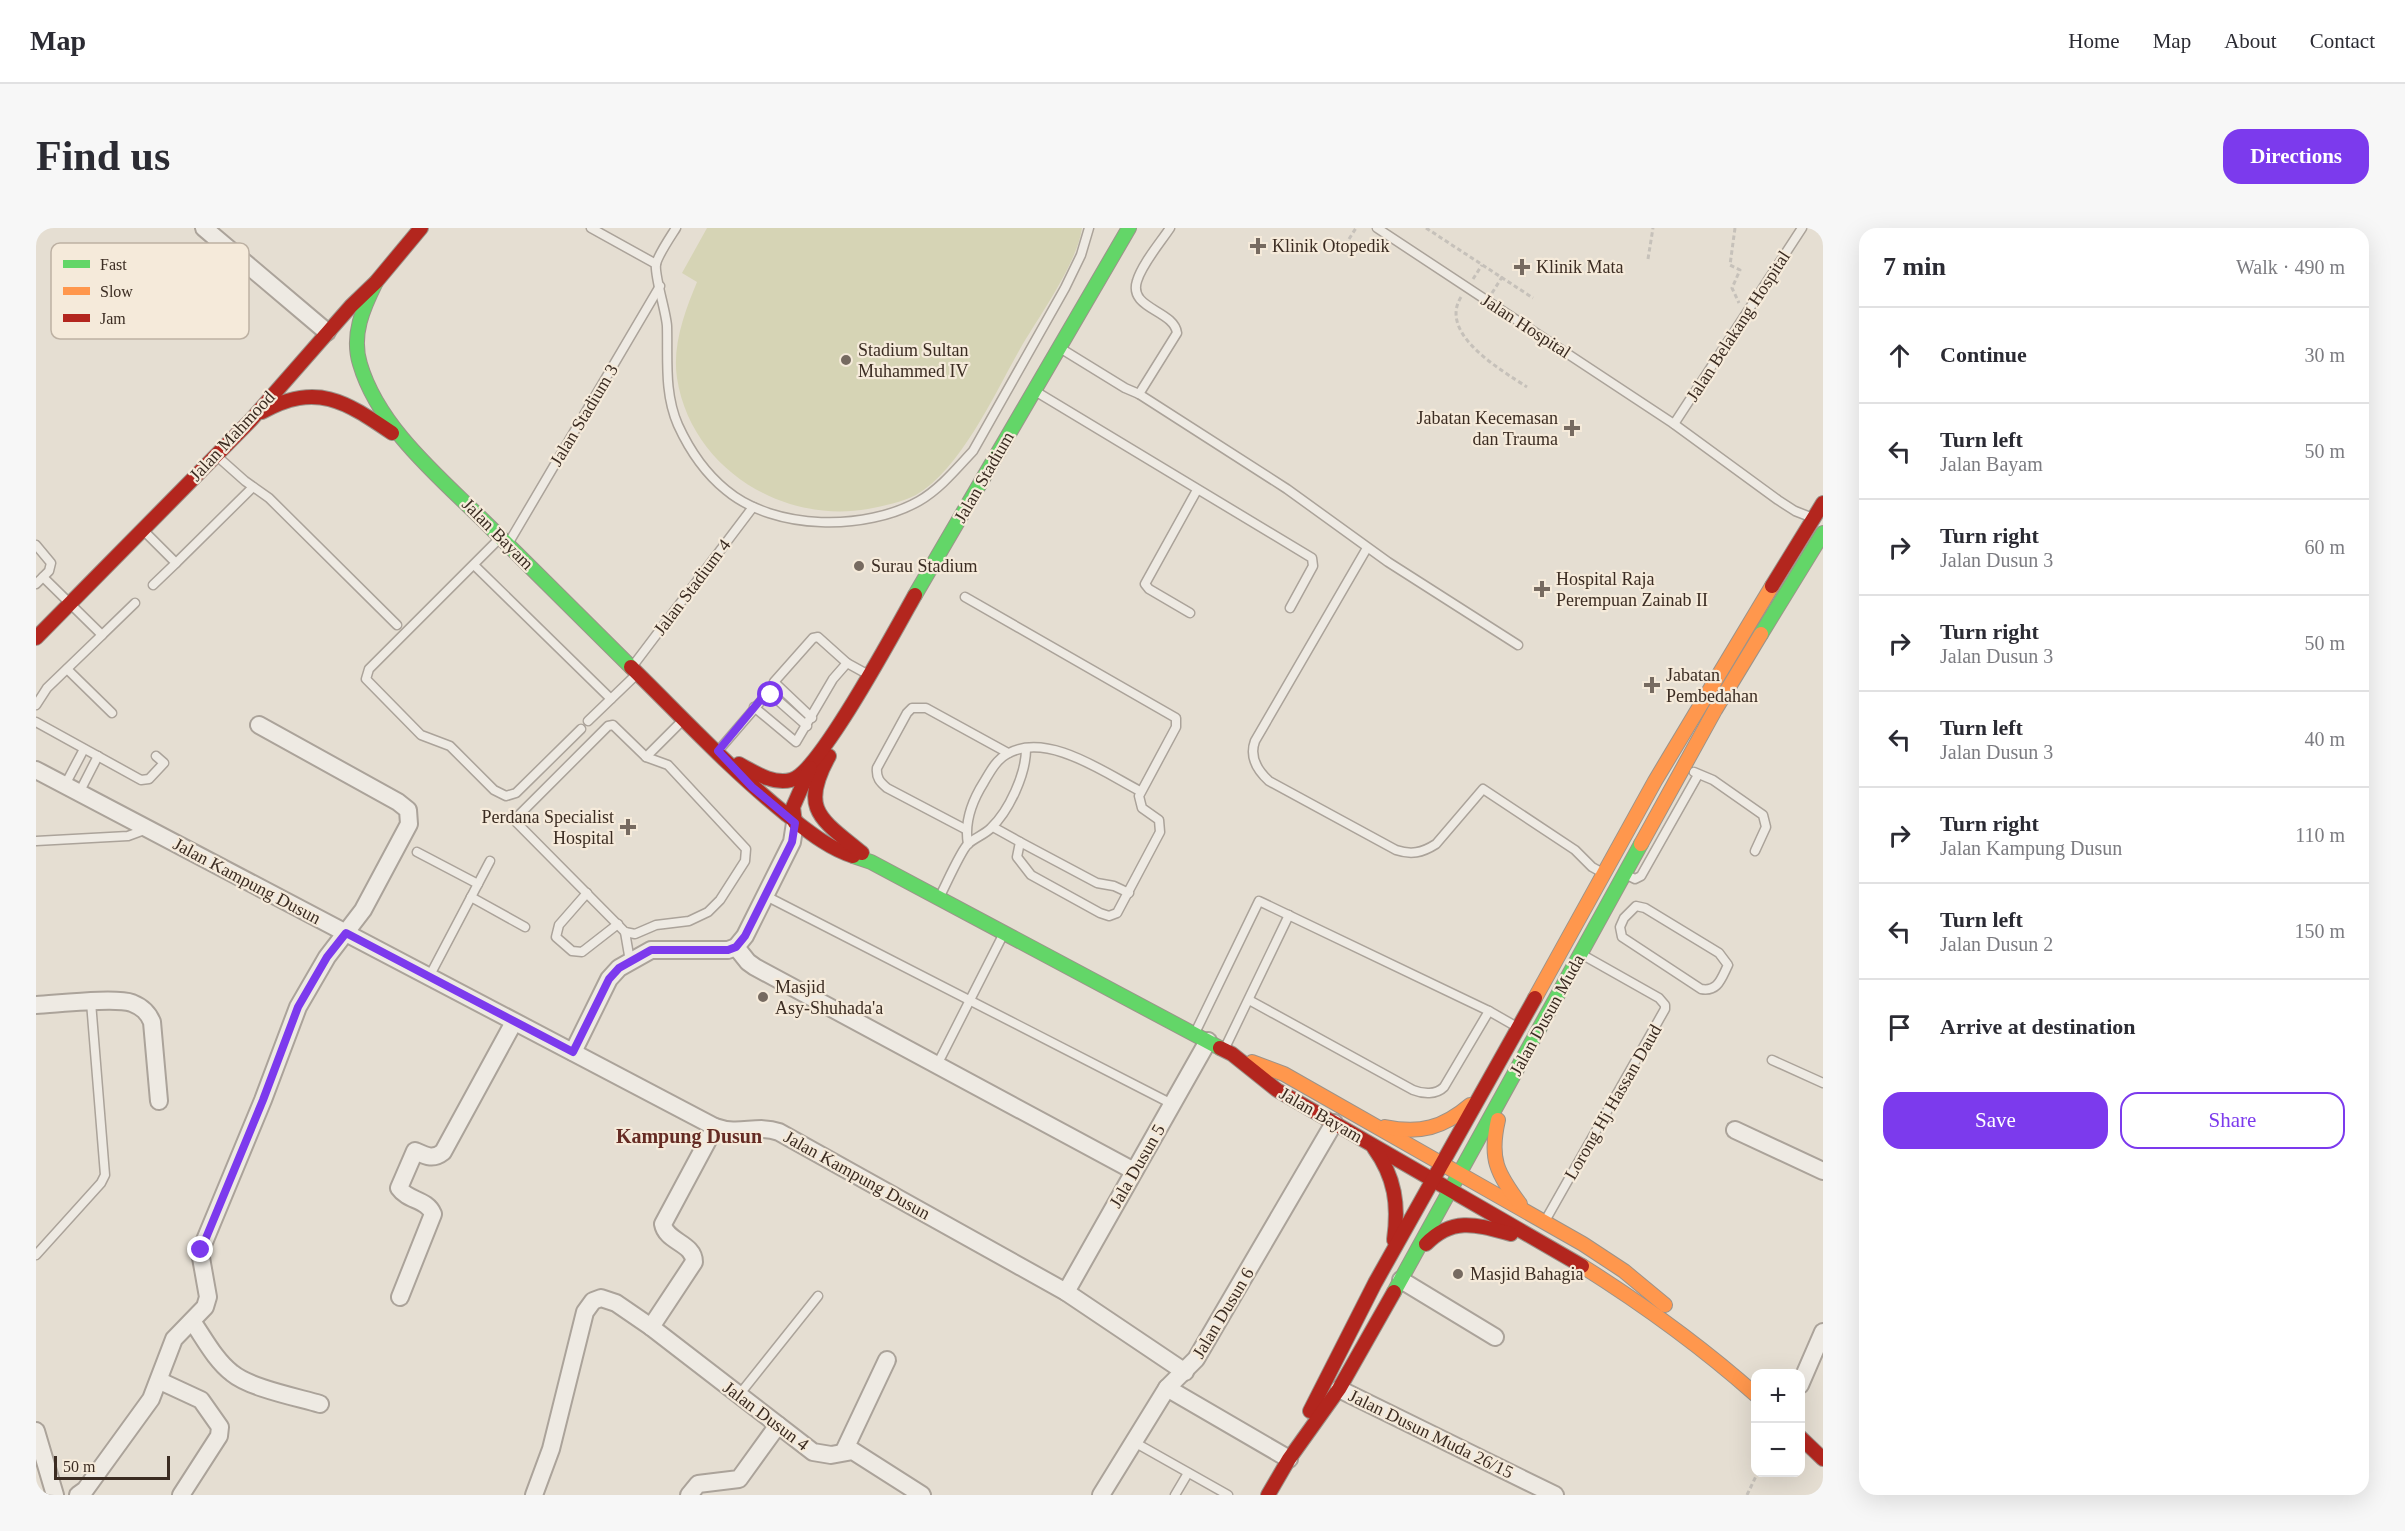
<!DOCTYPE html>
<meta charset="utf-8">
<style>
:root{--surface:#fff;--page:#f7f7f7;--text:#2b2b33;--muted:#7c7c81;--line:#e1e1e2;--accent:#7c3aed}
body{margin:0;font-family:"Times New Roman",serif;background:var(--page);color:var(--text)}
.controls{position:absolute;right:18px;bottom:18px;display:grid;overflow:hidden;border-radius:12px;box-shadow:0 6px 24px #0002}
.controls button{width:54px;height:54px;display:grid;place-items:center;padding:0;border:0;border-bottom:2px solid var(--line);background:var(--surface);color:var(--text);font:30px sans-serif}
.scale{position:absolute;left:18px;bottom:15px;width:116px;box-sizing:border-box;padding-left:6px;border:3px solid #3b2c22;border-top:0;font-size:16px;line-height:21px;white-space:nowrap;color:#3b2c22;-webkit-text-stroke:4px #f5eada;paint-order:stroke}
.stop{position:absolute;width:18px;height:18px;margin:-14px;border:4px solid #7c3aed;border-radius:50%;background:#fff}
.stop.end{background:#7c3aed;border-color:#fff;box-shadow:0 2px 6px #0008}
.list{margin:0;padding:0;list-style:none}
h2{display:flex;justify-content:space-between;align-items:center;height:78px;margin:0;padding:0 24px;font-size:26px}
h2 small{font-size:20px;font-weight:400;color:var(--muted)}
.list li{display:grid;grid-template-columns:39px 1fr auto;gap:18px;align-items:center;box-sizing:border-box;height:96px;padding:0 24px;border-top:2px solid var(--line)}
.list b{display:block;font-size:22px;white-space:nowrap}
.list p{margin:0;font-size:20px;white-space:nowrap;color:var(--muted)}
.list em{font-size:20px;font-style:normal;color:var(--muted)}
.actions{display:flex;gap:12px;padding:18px 24px}
.actions a{flex:1;padding:14px 0;border:2px solid var(--accent);border-radius:18px;text-align:center;font-size:21px;color:var(--accent)}
.actions .main{background:var(--accent);color:#fff}
.icon{flex:none;width:33px;height:33px;fill:none;stroke:currentColor;stroke-width:2;stroke-linecap:round;stroke-linejoin:round}
.map{position:relative;flex:none;width:1787px;height:1267px;overflow:hidden;border-radius:18px}
header{display:flex;align-items:center;gap:36px;box-sizing:border-box;height:84px;padding:0 30px;background:var(--surface);border-bottom:2px solid var(--line)}
header strong{font-size:28px}
nav{display:flex;gap:33px;margin-inline-start:auto;font-size:21px}
.intro{display:flex;align-items:center;justify-content:space-between;box-sizing:border-box;height:144px;padding:0 36px}
h1{margin:0;font-size:42px}
.button{padding:15px 27px;border-radius:18px;background:var(--accent);color:#fff;font-size:21px;font-weight:700}
main{display:flex;gap:36px;padding:0 36px}
aside{flex:1;background:var(--surface);border-radius:18px;box-shadow:0 6px 24px #0002}
.map>svg:first-child{display:block}
.grass{fill:#d6d4b5}
.lines{fill:none;stroke-linecap:round;stroke-linejoin:round}
.lane-casing{stroke:#aba39a;stroke-width:11}
.street-casing{stroke:#aba39a;stroke-width:20}
.fast-casing{stroke:#9b938a;stroke-width:16}
.slow-casing{stroke:#9b938a;stroke-width:16}
.jam-casing{stroke:#9b938a;stroke-width:16}
.path{stroke:#c6c1ba;stroke-width:3;stroke-dasharray:4.5 3;stroke-linecap:butt}
.lane{stroke:#eeeae3;stroke-width:8}
.street{stroke:#eeeae3;stroke-width:16}
.fast{stroke:#63d668;stroke-width:14}
.slow{stroke:#ff974d;stroke-width:14}
.jam{stroke:#b3261e;stroke-width:14}
.route{stroke:#7c3aed;stroke-width:8}
.poi-dot{fill:#766a60;stroke:#f5eada;stroke-width:2}
.labels{text-anchor:middle;dominant-baseline:central;stroke-width:4.5;stroke-linejoin:round;paint-order:stroke}
.poi-label{font-size:18px;fill:#3b2c22;stroke:#f5eada;text-anchor:start}
.street-label{font-size:18px;fill:#3b2c22;stroke:#f5eada}
.neighbourhood-label{font-size:20px;font-weight:bold;fill:#652b23;stroke:#f5eada}
.key{fill:#f5eada;stroke:#bdb1a3;stroke-width:1.5}
.key-label{font-size:16px;fill:#3b2c22}
</style>
<header>
<strong>Map</strong>
<nav><a>Home</a><a>Map</a><a>About</a><a>Contact</a></nav>
</header>
<div class="intro"><h1>Find us</h1><a class="button">Directions</a></div>
<main>
<div class="map">
<svg width="1787" height="1267" viewBox="0 0 1787 1267">
<rect width="100%" height="100%" fill="#e5ded2"/>
<path class="grass" d="M671,0h375c-5,36 -43,88 -62,121 -25,44 -59,120 -104,146 -14,7 -32,11 -48,14 -86,15 -177,-41 -191,-131 -5,-33 8,-67 20,-96l-15,-9z"/>
<g class="lines">
<defs>
<g id="lane">
<path d="M555,0l65,36"/>
<path d="M640,0c-5,8 -18,27 -20,36 -2,11 10,47 11,62 1,33 -3,67 11,99 11,24 27,48 48,65 49,41 140,41 193,11 21,-12 38,-33 54,-50l92,-163 16,-33 8,-27"/>
<path d="M1341,0l297,196 104,76 17,11 18,7"/>
<path d="M1024,120l65,40 14,6 148,95 101,73 130,83"/>
<path d="M999,163l277,167 1,8 -23,42"/>
<path d="M1103,166l38,-61c-3,-23 -49,-24 -40,-52 5,-17 23,-38 33,-53"/>
<path d="M1638,196l128,-196"/>
<path d="M182,229l27,24 24,17 128,127"/>
<path d="M107,302l33,33 -23,22"/>
<path d="M463,311l-130,130 -3,10 55,56 29,11 44,44 12,6 10,-3 65,-64"/>
<path d="M472,316l152,-258"/>
<path d="M0,317l15,18 -2,8 -13,13"/>
<path d="M1331,320l-112,193c-6,16 2,29 14,40l127,69c15,5 26,3 40,-6l47,-55 92,61 17,17 11,6"/>
<path d="M140,335l77,-76"/>
<path d="M438,337l137,134"/>
<path d="M7,349l59,58 33,-32"/>
<path d="M929,369l211,121v9l-37,69 3,12 17,12 1,12 -43,81 -8,3 -9,-3 -69,-38 -14,-18 3,-15 -27,-15"/>
<path d="M1154,385l-41,-24 -4,-5 52,-94"/>
<path d="M596,439l121,-160"/>
<path d="M31,441l45,44"/>
<path d="M0,477l11,-17 55,-53"/>
<path d="M718,479l42,35 37,-63 14,-16"/>
<path d="M776,490l-38,-36 39,-44 5,-1 29,26 20,11"/>
<path d="M552,493l50,-48"/>
<path d="M0,494l105,58 8,-1 15,-16 -8,-7"/>
<path d="M577,497l33,32 22,8 78,84 -1,12 -25,39 -12,12 -19,9 -33,4 -21,9 -10,-2 -109,-110v-4l92,-92z"/>
<path d="M682,523l49,-57 6,2 34,30"/>
<path d="M610,529l36,-36"/>
<path d="M1658,544l19,8 50,35 3,12 -11,24"/>
<path d="M29,557l19,-36"/>
<path d="M43,565l19,-37"/>
<path d="M929,601l-78,-41c-7,-6 -11,-10 -10,-20l30,-55 5,-5h14l82,45"/>
<path d="M0,613l92,-5 19,-7"/>
<path d="M984,614l77,41 17,3 15,7"/>
<path d="M932,616c-4,-22 4,-43 16,-62 6,-10 12,-22 23,-28 40,-23 98,19 133,37"/>
<path d="M381,624l61,32"/>
<path d="M1589,646l10,5 6,-3 57,-101"/>
<path d="M551,665l-28,32 -3,12 16,14 10,1 36,-28"/>
<path d="M730,668l406,208"/>
<path d="M435,669l54,30"/>
<path d="M903,670c6,-11 22,-48 29,-54 6,-6 16,-9 23,-16 18,-17 35,-54 35,-79"/>
<path d="M1600,678l9,2 74,45 9,12c-7,14 -10,27 -27,24l-79,-52 -2,-10 4,-9z"/>
<path d="M589,704l5,29"/>
<path d="M393,749l61,-116"/>
<path d="M1213,772l164,90c10,4 23,5 31,-3l45,-76"/>
<path d="M1159,805l64,-132 230,110 28,16"/>
<path d="M1188,822l65,-135"/>
<path d="M1736,832l51,23"/>
<path d="M901,837l67,-132"/>
<path d="M1509,993l120,-212v-4l-6,-7 -78,-44"/>
<path d="M0,1027l65,-72 4,-8 -14,-173"/>
<path d="M703,1167l79,-99"/>
<path d="M1098,1214l94,53"/>
<path d="M1139,1267l13,-22"/>
</g>
<g id="street">
<path d="M168,0l123,104"/>
<path d="M0,542l679,357c25,9 41,-3 64,5l287,160 119,80"/>
<path d="M700,719l12,15 7,5 379,204"/>
<path d="M0,777c21,-1 79,-8 96,-2 10,4 16,9 20,19l7,79"/>
<path d="M537,824l36,-73 10,-11 32,-18h77l8,-3 9,-11 47,-94 3,-19"/>
<path d="M1699,902l88,41"/>
<path d="M1365,1052l94,57"/>
<path d="M1030,1064l142,-251"/>
<path d="M364,1069l33,-83c-6,-15 -25,-13 -34,-26l16,-37c11,5 18,9 28,1l71,-130"/>
<path d="M156,1093c12,17 23,39 40,52 18,15 64,24 88,31"/>
<path d="M615,1099l43,-65c0,-19 -28,-20 -31,-38l52,-97"/>
<path d="M124,1153l41,19 19,27 -1,9 -38,59"/>
<path d="M1764,1157l23,-53"/>
<path d="M1131,1160l122,71"/>
<path d="M1303,1161l216,106"/>
<path d="M0,1203l19,64"/>
<path d="M808,1223l43,-91"/>
<path d="M42,1267l7,-5 66,-91 23,-60 31,-32 3,-10 -8,-45 63,-152 35,-93 29,-50 36,-47 46,-86 -1,-14 -10,-8 -139,-77"/>
<path d="M498,1267l17,-46 34,-137 8,-11 8,-3 15,5 35,24 162,125 18,3 22,-4 69,44"/>
<path d="M653,1267l9,-11 41,-5 39,-54"/>
<path d="M1065,1267l66,-107 29,-29 138,-236"/>
</g>
<g id="fast">
<path d="M340,54c-13,26 -25,53 -16,82 19,65 83,116 129,162 47,47 95,94 142,141"/>
<path d="M879,367l214,-367"/>
<path d="M1725,406l62,-101"/>
<path d="M817,628l18,6 349,186"/>
<path d="M1358,1064l247,-448"/>
</g>
<g id="slow">
<path d="M1605,616l74,-134 46,-76"/>
<path d="M1499,770l120,-217 117,-195"/>
<path d="M1216,834l32,12 299,170 41,27 41,34"/>
<path d="M1462,892c-9,39 -1,53 22,84"/>
<path d="M1349,899c35,7 58,1 85,-22"/>
<path d="M1546,1038c62,39 120,81 174,129"/>
</g>
<g id="jam">
<path d="M226,184c54,-30 83,-11 130,21"/>
<path d="M1736,358l51,-83"/>
<path d="M0,410l215,-218 100,-114 25,-24 45,-54"/>
<path d="M595,439c51,50 100,103 156,148 21,16 41,33 66,41"/>
<path d="M793,528c-30,54 -8,63 33,97"/>
<path d="M703,536c15,8 34,21 52,16 28,-7 106,-153 124,-185"/>
<path d="M759,595l-2,-16 17,-39"/>
<path d="M1184,820l12,6 45,36 305,176"/>
<path d="M1338,920c21,29 25,57 20,92"/>
<path d="M1390,1016c27,-28 52,-19 85,-10"/>
<path d="M1274,1183l65,-128 160,-285"/>
<path d="M1764,1209l23,22"/>
<path d="M1232,1267l21,-36 50,-70 55,-97"/>
</g>
</defs>
<use href="#lane" class="lane-casing"/>
<use href="#street" class="street-casing"/>
<use href="#fast" class="fast-casing"/>
<use href="#slow" class="slow-casing"/>
<use href="#jam" class="jam-casing"/>
<g class="path">
<path d="M1390,0l107,70"/>
<path d="M1699,0l-5,37 10,5 -8,18 7,15"/>
<path d="M1313,11l7,-11"/>
<path d="M1612,31l5,-31"/>
<path d="M1437,51l9,-14"/>
<path d="M1456,65l12,-19"/>
<path d="M1425,69c-23,37 40,73 66,90"/>
<path d="M1711,1267l11,-23"/>
</g>
<use href="#lane" class="lane"/>
<use href="#street" class="street"/>
<use href="#fast" class="fast"/>
<use href="#slow" class="slow"/>
<use href="#jam" class="jam"/>
</g>
<g class="lines">
<path class="route" d="M165,1022l62,-150 35,-93 29,-50 19,-24 227,119 36,-73 10,-11 32,-18h77l8,-3 9,-11 47,-94 3,-19 -43,-36 -34,-36 44,-53 9,-3"/>
</g>
<g class="poi-dot">
<path d="M1219 9h6v6h6v6h-6v6h-6v-6h-6v-6h6z"/>
<path d="M1483 30h6v6h6v6h-6v6h-6v-6h-6v-6h6z"/>
<circle cx="810" cy="132" r="6"/>
<path d="M1533 191h6v6h6v6h-6v6h-6v-6h-6v-6h6z"/>
<circle cx="823" cy="338" r="6"/>
<path d="M1503 352h6v6h6v6h-6v6h-6v-6h-6v-6h6z"/>
<path d="M1613 448h6v6h6v6h-6v6h-6v-6h-6v-6h6z"/>
<path d="M589 590h6v6h6v6h-6v6h-6v-6h-6v-6h6z"/>
<circle cx="727" cy="769" r="6"/>
<circle cx="1422" cy="1046" r="6"/>
</g>
<g class="labels">
<g class="poi-label">
<text x="1236" y="18">Klinik Otopedik</text>
<text x="1500" y="39">Klinik Mata</text>
<text x="822" y="122">Stadium Sultan<tspan x="822" dy="21">Muhammed IV</tspan></text>
<text x="1522" y="190" text-anchor="end">Jabatan Kecemasan<tspan x="1522" dy="21">dan Trauma</tspan></text>
<text x="835" y="338">Surau Stadium</text>
<text x="1520" y="351">Hospital Raja<tspan x="1520" dy="21">Perempuan Zainab II</tspan></text>
<text x="1630" y="447">Jabatan<tspan x="1630" dy="21">Pembedahan</tspan></text>
<text x="578" y="589" text-anchor="end">Perdana Specialist<tspan x="578" dy="21">Hospital</tspan></text>
<text x="739" y="759">Masjid<tspan x="739" dy="21">Asy-Shuhada'a</tspan></text>
<text x="1434" y="1046">Masjid Bahagia</text>
</g>
<g class="street-label">
<text transform="translate(1490 98) rotate(33)">Jalan Hospital</text>
<text transform="translate(1702 98) rotate(-57)">Jalan Belakang Hospital</text>
<text transform="translate(548 187) rotate(-59)">Jalan Stadium 3</text>
<text transform="translate(196 208) rotate(-47)">Jalan Mahmood</text>
<text transform="translate(948 249) rotate(-60)">Jalan Stadium</text>
<text transform="translate(462 306) rotate(45)">Jalan Bayam</text>
<text transform="translate(656 359) rotate(-53)">Jalan Stadium 4</text>
<text transform="translate(211 653) rotate(28)">Jalan Kampung Dusun</text>
<text transform="translate(1511 787) rotate(-61)">Jalan Dusun Muda</text>
<text transform="translate(1577 874) rotate(-60)">Lorong Hj Hassan Daud</text>
<text transform="translate(1285 887) rotate(30)">Jalan Bayam</text>
<text transform="translate(1101 938) rotate(-60)">Jala Dusun 5</text>
<text transform="translate(821 947) rotate(29)">Jalan Kampung Dusun</text>
<text transform="translate(1187 1085) rotate(-59)">Jalan Dusun 6</text>
<text transform="translate(730 1188) rotate(37)">Jalan Dusun 4</text>
<text transform="translate(1395 1206) rotate(26)">Jalan Dusun Muda 26/15</text>
</g>
<g class="neighbourhood-label">
<text x="653" y="908">Kampung Dusun</text>
</g>
</g>
<rect x="15" y="15" width="198" height="96" rx="9" class="key"/>
<rect x="27" y="32" width="27" height="8" fill="#63d668"/>
<rect x="27" y="59" width="27" height="8" fill="#ff974d"/>
<rect x="27" y="86" width="27" height="8" fill="#b3261e"/>
<g class="key-label">
<text x="64" y="42">Fast</text>
<text x="64" y="69">Slow</text>
<text x="64" y="96">Jam</text>
</g>
</svg>
<div class="controls">
<button>+</button>
<button>−</button>
</div>
<div class="scale">50 m</div>
<div class="stop" style="left:735px;top:467px"></div>
<div class="stop end" style="left:165px;top:1022px"></div>
</div>
<aside>
<h2>7 min<small>Walk · 490 m</small></h2>
<ul class="list">
<li><svg class="icon" aria-label="ahead" viewBox="0 0 24 24"><path d="M12 20V5M6 11l6-6 6 6"/></svg><div><b>Continue</b></div><em>30 m</em></li>
<li><svg class="icon" aria-label="left" viewBox="0 0 24 24"><path d="M17 20v-9H6M10 6l-5 5 5 5"/></svg><div><b>Turn left</b><p>Jalan Bayam</p></div><em>50 m</em></li>
<li><svg class="icon" aria-label="right" viewBox="0 0 24 24"><path d="M7 20v-9h11M14 6l5 5-5 5"/></svg><div><b>Turn right</b><p>Jalan Dusun 3</p></div><em>60 m</em></li>
<li><svg class="icon" aria-label="right" viewBox="0 0 24 24"><path d="M7 20v-9h11M14 6l5 5-5 5"/></svg><div><b>Turn right</b><p>Jalan Dusun 3</p></div><em>50 m</em></li>
<li><svg class="icon" aria-label="left" viewBox="0 0 24 24"><path d="M17 20v-9H6M10 6l-5 5 5 5"/></svg><div><b>Turn left</b><p>Jalan Dusun 3</p></div><em>40 m</em></li>
<li><svg class="icon" aria-label="right" viewBox="0 0 24 24"><path d="M7 20v-9h11M14 6l5 5-5 5"/></svg><div><b>Turn right</b><p>Jalan Kampung Dusun</p></div><em>110 m</em></li>
<li><svg class="icon" aria-label="left" viewBox="0 0 24 24"><path d="M17 20v-9H6M10 6l-5 5 5 5"/></svg><div><b>Turn left</b><p>Jalan Dusun 2</p></div><em>150 m</em></li>
<li><svg class="icon" aria-label="arrive" viewBox="0 0 24 24"><path d="M6 21V4h12l-3 4 3 4H6"/></svg><div><b>Arrive at destination</b></div></li>
</ul>
<div class="actions"><a class="main">Save</a><a>Share</a></div>
</aside>
</main>
